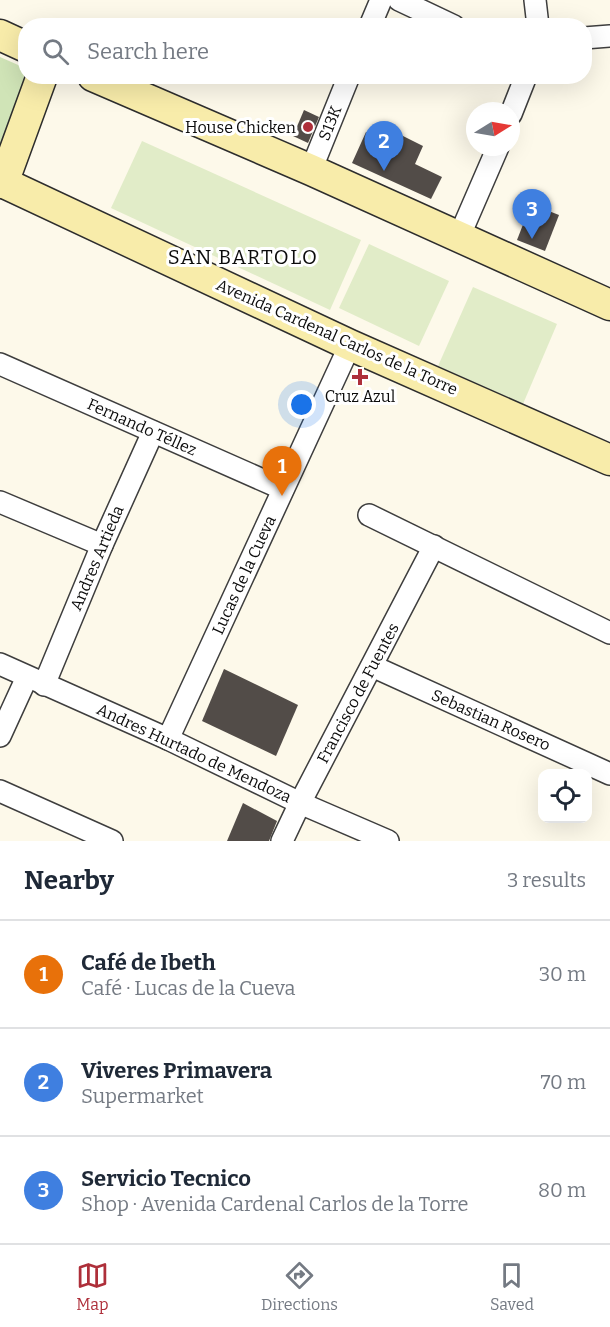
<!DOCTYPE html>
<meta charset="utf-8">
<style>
:root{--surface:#fff;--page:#f2f2f3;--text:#1f2937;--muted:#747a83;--line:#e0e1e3;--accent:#ae2f3a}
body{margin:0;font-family:Bitter,serif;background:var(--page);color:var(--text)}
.controls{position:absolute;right:18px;bottom:18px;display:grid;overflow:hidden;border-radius:12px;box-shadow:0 6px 24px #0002}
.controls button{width:54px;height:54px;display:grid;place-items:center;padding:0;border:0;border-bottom:2px solid var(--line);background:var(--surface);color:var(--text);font:30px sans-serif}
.compass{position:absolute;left:466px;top:102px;width:54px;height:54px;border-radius:50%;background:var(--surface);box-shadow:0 6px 24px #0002;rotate:79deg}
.you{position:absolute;left:302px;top:405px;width:21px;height:21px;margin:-15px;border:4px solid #fff;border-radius:50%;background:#1a73e8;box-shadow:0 0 0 9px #1a73e833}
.badge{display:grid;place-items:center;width:39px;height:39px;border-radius:50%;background:var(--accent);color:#fff;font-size:20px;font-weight:700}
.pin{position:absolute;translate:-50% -50px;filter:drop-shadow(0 2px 3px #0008)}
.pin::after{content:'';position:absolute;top:32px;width:21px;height:18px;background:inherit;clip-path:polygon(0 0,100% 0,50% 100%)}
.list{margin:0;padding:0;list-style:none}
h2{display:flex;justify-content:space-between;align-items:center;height:78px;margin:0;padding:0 24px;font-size:26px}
h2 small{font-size:20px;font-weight:400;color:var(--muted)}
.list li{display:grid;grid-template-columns:39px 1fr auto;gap:18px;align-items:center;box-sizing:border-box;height:108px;padding:0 24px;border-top:2px solid var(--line)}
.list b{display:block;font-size:22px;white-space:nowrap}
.list p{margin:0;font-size:20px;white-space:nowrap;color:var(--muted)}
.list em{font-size:20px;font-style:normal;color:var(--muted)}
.icon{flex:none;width:33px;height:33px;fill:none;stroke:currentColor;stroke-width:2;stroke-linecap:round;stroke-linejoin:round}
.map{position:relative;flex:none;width:610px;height:841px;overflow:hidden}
.search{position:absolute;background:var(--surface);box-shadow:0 6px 24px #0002;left:18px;right:18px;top:18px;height:66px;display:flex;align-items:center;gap:15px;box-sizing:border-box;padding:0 21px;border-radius:24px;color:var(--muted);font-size:22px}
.sheet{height:402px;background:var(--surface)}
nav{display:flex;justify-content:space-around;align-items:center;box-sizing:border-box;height:84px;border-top:2px solid var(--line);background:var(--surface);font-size:16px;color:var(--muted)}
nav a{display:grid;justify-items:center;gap:3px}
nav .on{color:var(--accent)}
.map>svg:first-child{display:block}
.green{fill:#d0e4b7}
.pitch{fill:#e1ecc8}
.building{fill:#524c48}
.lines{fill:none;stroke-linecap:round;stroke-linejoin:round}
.street-casing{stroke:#3e3e3e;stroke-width:24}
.secondary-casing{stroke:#2d2d2d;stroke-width:33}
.street{stroke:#fff;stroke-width:21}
.secondary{stroke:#f8ecaa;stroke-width:30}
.poi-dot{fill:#ae2f3a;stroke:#fff;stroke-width:2}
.labels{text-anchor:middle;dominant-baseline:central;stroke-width:6;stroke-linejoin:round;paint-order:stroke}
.street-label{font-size:16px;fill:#0b0b0b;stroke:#fff}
.poi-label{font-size:16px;fill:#0b0b0b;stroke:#fff;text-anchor:end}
.quarter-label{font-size:20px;letter-spacing:1.5px;fill:#0b0b0b;stroke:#fff}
</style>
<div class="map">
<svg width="610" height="841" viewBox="0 0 610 841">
<rect width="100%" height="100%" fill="#fdf9ea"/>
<path class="green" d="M0,57l25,11 1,8 4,1 -30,80z"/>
<g class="pitch">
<path d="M142,141l219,99 -31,70 -219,-102z"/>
<path d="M369,244l80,37 -30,65 -80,-38z"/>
<path d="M473,287l84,37 -34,80 -85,-38z"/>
</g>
<g class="building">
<path d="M304,110l15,7 -11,26 -15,-7z"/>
<path d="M393,131l30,15 -8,18 27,13 -11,22 -79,-36 14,-31 22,10z"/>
<path d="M531,204l28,11 -14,36 -28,-11z"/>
<path d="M224,669l74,36 -22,51 -74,-35z"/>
<path d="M243,803l34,18 -8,20h-42z"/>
</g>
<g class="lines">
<defs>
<g id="street">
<path d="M399,0l55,26"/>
<path d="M535,0l3,26"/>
<path d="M370,26l11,-26"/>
<path d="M584,38l26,-2"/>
<path d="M511,114l15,-38"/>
<path d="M311,170l38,-94"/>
<path d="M459,237l39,-90"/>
<path d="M0,364l283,125"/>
<path d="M0,502l102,43"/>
<path d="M369,515l241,118"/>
<path d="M0,664l168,75 132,64 88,38"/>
<path d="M372,666l238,108"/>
<path d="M44,685l58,-140 51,-113"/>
<path d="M0,736l27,-59"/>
<path d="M168,739l182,-394"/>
<path d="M0,791l112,50"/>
<path d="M282,841l18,-38 134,-257"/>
</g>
<g id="secondary">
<path d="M0,35l26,12"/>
<path d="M93,76l218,94 299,135"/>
<path d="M0,181l350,164 260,115"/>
<path d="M3,183l39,-107"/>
</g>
</defs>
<use href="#street" class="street-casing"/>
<use href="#secondary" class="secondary-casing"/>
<use href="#street" class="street"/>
<use href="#secondary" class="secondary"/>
</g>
<g class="poi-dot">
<circle cx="308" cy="127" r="6"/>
<path d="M357 368h6v6h6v6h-6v6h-6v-6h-6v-6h6z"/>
</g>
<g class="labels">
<g class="street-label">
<text transform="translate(330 123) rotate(-68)">S13K</text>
<text transform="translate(337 337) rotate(24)">Avenida Cardenal Carlos de la Torre</text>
<text transform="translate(142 427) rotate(24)">Fernando Téllez</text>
<text transform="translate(97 558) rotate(-67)">Andres Artieda</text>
<text transform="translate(244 575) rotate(-65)">Lucas de la Cueva</text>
<text transform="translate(358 693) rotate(-62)">Francisco de Fuentes</text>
<text transform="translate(491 720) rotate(24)">Sebastian Rosero</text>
<text transform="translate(194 753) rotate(25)">Andres Hurtado de Mendoza</text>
</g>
<g class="poi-label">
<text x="296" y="127">House Chicken</text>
<text x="360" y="396" text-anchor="middle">Cruz Azul</text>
</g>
<g class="quarter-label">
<text x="243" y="257">SAN BARTOLO</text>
</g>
</g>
</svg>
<div class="controls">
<button><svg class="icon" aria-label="locate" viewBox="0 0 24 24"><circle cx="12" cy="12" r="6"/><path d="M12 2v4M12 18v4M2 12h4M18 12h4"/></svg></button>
</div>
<svg class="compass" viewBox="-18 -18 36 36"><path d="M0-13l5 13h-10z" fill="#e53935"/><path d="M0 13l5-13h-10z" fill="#747a83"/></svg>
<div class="you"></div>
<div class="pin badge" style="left:282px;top:496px;background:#e8710a">1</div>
<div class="pin badge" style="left:384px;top:171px;background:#3f7fe0">2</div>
<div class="pin badge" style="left:532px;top:239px;background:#3f7fe0">3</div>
<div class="search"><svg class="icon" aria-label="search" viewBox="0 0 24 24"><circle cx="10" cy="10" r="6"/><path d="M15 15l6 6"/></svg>Search here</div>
</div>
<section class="sheet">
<h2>Nearby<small>3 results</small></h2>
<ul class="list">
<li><span class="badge" style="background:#e8710a">1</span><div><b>Café de Ibeth</b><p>Café · Lucas de la Cueva</p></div><em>30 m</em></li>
<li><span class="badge" style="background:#3f7fe0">2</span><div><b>Viveres Primavera</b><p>Supermarket</p></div><em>70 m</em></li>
<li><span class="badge" style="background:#3f7fe0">3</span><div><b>Servicio Tecnico</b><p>Shop · Avenida Cardenal Carlos de la Torre</p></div><em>80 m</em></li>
</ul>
</section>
<nav>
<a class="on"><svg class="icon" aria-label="map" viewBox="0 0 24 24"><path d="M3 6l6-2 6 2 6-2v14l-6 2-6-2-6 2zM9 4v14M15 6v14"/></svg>Map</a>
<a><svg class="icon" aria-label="directions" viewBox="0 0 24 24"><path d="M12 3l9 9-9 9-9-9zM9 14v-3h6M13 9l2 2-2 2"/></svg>Directions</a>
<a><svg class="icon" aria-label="saved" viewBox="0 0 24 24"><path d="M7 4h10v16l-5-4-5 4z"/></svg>Saved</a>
</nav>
